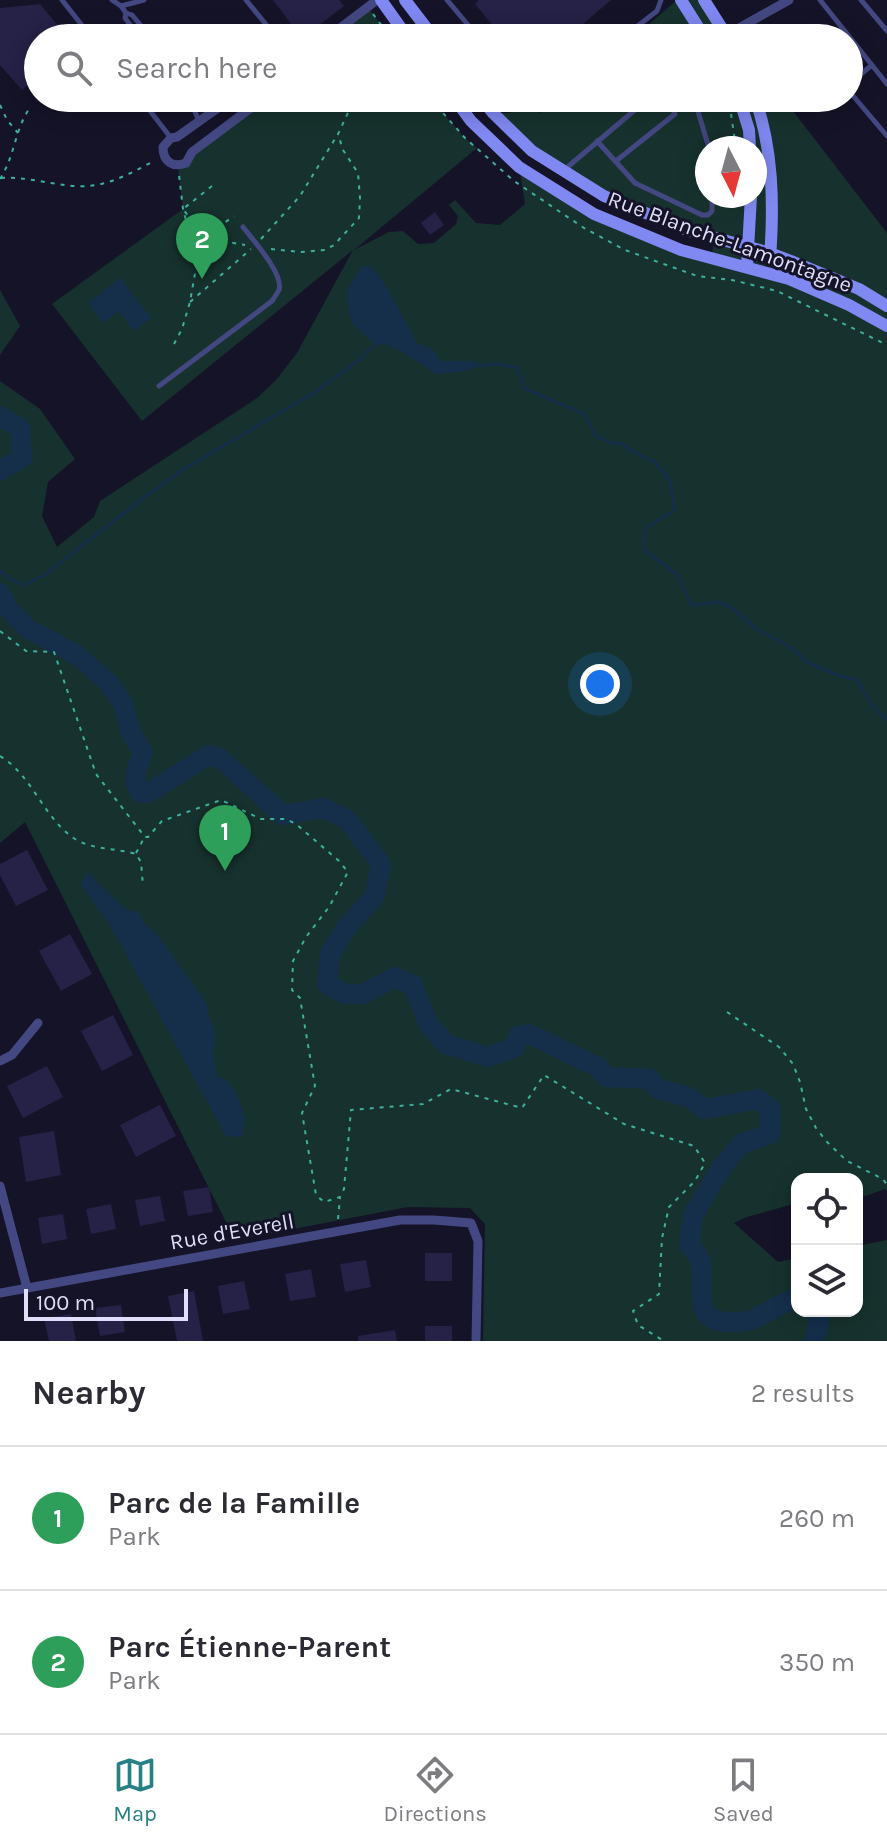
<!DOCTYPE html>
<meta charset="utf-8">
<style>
:root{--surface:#fff;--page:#f7f7f7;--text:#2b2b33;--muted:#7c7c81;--line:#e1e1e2;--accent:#268084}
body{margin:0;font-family:Karla,sans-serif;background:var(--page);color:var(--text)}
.controls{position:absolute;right:24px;bottom:24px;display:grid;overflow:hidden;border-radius:16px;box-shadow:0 4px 20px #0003}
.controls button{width:72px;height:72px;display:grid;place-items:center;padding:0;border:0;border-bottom:2px solid var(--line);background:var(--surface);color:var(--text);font:40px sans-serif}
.compass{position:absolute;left:695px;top:136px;width:72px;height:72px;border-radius:50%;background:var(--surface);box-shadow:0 4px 20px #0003;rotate:174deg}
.scale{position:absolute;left:24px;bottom:20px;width:164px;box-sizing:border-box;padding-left:8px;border:4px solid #dfdefb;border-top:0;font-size:22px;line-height:28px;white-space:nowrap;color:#dfdefb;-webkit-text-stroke:6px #151328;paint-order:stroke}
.you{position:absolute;left:600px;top:684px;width:28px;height:28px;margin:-20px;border:6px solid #fff;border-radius:50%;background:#1a73e8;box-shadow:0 0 0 12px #1a73e833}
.badge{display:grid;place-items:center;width:52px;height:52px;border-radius:50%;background:var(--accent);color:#fff;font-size:26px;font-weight:700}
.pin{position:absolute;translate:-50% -66px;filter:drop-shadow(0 2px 4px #0008)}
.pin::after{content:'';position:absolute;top:42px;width:28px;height:24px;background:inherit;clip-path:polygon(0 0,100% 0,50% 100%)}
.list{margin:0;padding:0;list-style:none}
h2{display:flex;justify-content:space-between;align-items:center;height:104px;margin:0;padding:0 32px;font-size:34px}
h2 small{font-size:26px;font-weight:400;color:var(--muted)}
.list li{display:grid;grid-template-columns:52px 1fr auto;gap:24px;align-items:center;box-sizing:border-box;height:144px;padding:0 32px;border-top:2px solid var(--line)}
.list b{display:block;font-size:30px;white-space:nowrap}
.list p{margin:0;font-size:26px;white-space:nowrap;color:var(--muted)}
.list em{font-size:26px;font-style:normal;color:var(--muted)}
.icon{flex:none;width:44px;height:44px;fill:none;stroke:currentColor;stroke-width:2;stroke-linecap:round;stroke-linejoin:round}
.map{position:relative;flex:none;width:887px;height:1341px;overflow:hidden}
.search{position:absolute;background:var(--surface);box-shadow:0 4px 20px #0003;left:24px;right:24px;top:24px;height:88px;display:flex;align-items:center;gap:20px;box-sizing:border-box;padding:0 28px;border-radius:44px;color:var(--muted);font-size:30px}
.sheet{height:392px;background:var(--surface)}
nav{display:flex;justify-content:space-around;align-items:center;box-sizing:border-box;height:112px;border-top:2px solid var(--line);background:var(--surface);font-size:22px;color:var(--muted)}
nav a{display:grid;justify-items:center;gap:4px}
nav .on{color:var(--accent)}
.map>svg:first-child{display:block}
.green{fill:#17322e;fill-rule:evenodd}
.water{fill:#152f4b}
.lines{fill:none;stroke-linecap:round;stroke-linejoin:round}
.stream{stroke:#152f4b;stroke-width:3}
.river{stroke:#152f4b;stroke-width:20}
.building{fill:#252147}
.path{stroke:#3eb09d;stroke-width:2;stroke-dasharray:4 6;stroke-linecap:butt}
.lane{stroke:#444882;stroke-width:5}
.street{stroke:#444882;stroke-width:9}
.secondary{stroke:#8088f1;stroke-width:12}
.labels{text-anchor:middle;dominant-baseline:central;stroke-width:6;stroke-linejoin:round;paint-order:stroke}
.street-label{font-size:22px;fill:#dfdefb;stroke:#151328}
</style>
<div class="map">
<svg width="887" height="1341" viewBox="0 0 887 1341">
<rect width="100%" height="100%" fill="#151328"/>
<g class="green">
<path d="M677,0h29l30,38h-103z"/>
<path d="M368,7l23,31h-64z"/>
<path d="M264,98h166l35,40 12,10 -123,102 35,-18 14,-1 15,13 16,-1 22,-19 2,-8 -9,-11 6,-5 21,23 24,2 25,-21 -6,-37 75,47 118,43 2,-20 -110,-41 -72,-45 -39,-38h16l15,-7 17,7 18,-15h224l104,135v958l-2,-2 -28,10v-20h-60v24l-50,14 -13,6 44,39 19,-4v53h60v-65l30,-6v101h-404l2,-117 -15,-16 -62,-1 -173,33 -210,-418 -25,21v-462l40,28 35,50 -27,23 -6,34 15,31 37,-30 6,-16 157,-103 19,-18 21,-27 56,-103 -211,171 -90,-117 131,-95 -5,-43zM707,148h48v48h-48z"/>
<path d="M0,290l20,36 -20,29z"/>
</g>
<g class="water">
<path d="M362,266l10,1 11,14 34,62 16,7 8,11h35v5l-8,5 -32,3c-11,-7 -40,-29 -53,-30 -5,0 -9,3 -13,5l3,-7 -21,-19 -4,-15 -1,-18z"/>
<path d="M120,278l31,40 -17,13 -15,-20 -16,12 -15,-20z"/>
<path d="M87,872l38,37 13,3 8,13 6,4 11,13 43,61 9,33 -2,19 4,21 11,5 10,16 7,22 -3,18 -16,-1 -116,-211 -29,-40z"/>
</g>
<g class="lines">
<g class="stream">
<path d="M476,366l22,-2 20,4 6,20 60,26 12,22 15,7h10l11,8 23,11 15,19 5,29 -30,19 -1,21 34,25 13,30 28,-3 12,5 27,23 31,16 20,17 28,12 20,5 15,25 15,15"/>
<path d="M0,571l9,7 15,7 22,-11 100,-78 38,-27 130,-76 45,-33 11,-11"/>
</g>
<g class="river">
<path d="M0,416l20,12 2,30 -22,13"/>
<path d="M0,593l9,16 18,19 50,27 31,27 15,21 8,30 12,19c-5,15 -13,28 -2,41h7l61,-38 11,3 63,57 40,-7 24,11 34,45 -6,32 -29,32 -16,26 -3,30 18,10h18l32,-17 18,8 15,38 18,21 41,13 27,-9 4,-12 11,-2 69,33 9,10 43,2 8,10 30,8 17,12 53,-10 12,9v26l-29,10 -19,23 -29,48 -4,30c4,4 10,10 11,15 7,23 -10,60 26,62 7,0 18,0 25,-2 16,-6 29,-17 46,-22"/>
<path d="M814,1341l5,-20 -3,-10"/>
</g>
</g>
<g class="building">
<path d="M273,0h66l5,6 -42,32h-15l-5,-6 10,-7z"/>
<path d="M479,0h132l-27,23 12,15h-93l-28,-34z"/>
<path d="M40,4l23,28 -7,6h-18v39l-16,13 -22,-25v-57z"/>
<path d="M435,212l9,13 -14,10 -9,-12z"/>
<path d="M27,850l21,40 -32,16 -16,-31v-11z"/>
<path d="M70,934l22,40 -31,17 -22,-40z"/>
<path d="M113,1015l20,40 -31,16 -21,-40z"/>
<path d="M47,1066l16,31 -40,21 -16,-32z"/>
<path d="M160,1105l16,31 -40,21 -16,-32z"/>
<path d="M54,1131l7,44 -35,7 -7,-45z"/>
<path d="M209,1187l4,25 -25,4 -5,-25z"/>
<path d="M160,1196l5,25 -25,5 -5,-26z"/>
<path d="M111,1204l5,25 -25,5 -5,-25z"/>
<path d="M63,1214l4,25 -25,5 -4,-26z"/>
<rect x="425" y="1253" width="27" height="28"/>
<path d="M366,1260l5,27 -26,5 -5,-28z"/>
<path d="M311,1269l5,28 -26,4 -5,-27z"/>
<path d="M244,1281l6,28 -27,5 -5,-28z"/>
<path d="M194,1291l9,50h-26l-9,-45z"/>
<path d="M121,1305l4,27 -25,4 -5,-28z"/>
<path d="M71,1314l5,27h-27l-5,-23z"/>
<rect x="425" y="1326" width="27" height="15"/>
<path d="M395,1330l2,11h-39v-5z"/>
</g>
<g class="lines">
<g class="path">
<path d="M373,14l18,24"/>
<path d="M373,38l4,-18"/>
<path d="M430,98l35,40 49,43 70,47 41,22 72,26 35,4 45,11 110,54"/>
<path d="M0,105l7,15 11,13"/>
<path d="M731,114l5,34"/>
<path d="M1,178c30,-2 59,10 88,8 23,-2 46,-15 65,-25"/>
<path d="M0,179c14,-21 15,-49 29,-70"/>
<path d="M212,186l-29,23 17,23 16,8 29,5"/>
<path d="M261,239l39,-43 38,-62 17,-36"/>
<path d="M193,245l41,-29"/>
<path d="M271,249l30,3 24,-2 9,-5 25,-27 1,-20 -2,-25 -15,-23 -5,-16"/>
<path d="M190,302l61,-53"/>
<path d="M174,344l8,-15 8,-27 7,-40 -14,-53 -4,-34"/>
<path d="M0,631l26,20 28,1 42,122 49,63h3l14,-16 59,-21 40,19h25l10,5 43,37 9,11 -19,35 -23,30 -13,24 -1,29 8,8 15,88 -13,27 14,82 8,7 16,-5 4,-8 7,-79 72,-6 28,-15 71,19 22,-33 80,49 70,22 11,17 -10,18 -26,26 -7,31 -3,56 -26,17 5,14 26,16"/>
<path d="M0,756c33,20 43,62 75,83 18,11 41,9 61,15l5,8 2,24"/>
<path d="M136,853l8,-15"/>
<path d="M727,1012l52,35 14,17 7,18 6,27 10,19 11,14 20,19 36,18 4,6"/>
<path d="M338,1219l2,-21"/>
</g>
<g class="lane">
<path d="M62,0l30,38"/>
<path d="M112,0l9,6 23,-6"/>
<path d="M246,0l31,38"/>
<path d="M447,0l32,38"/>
<path d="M820,0l67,84"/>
<path d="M861,0l26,31"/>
<path d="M121,6l5,7 -1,5 15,20"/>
<path d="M126,13l6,2 16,19v4"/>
<path d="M622,38l35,-27 4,-11"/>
<path d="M849,84l23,-19"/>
<path d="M849,91l38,45"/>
<path d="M140,98l31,40"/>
<path d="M189,98l10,23"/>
<path d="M694,98l15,50"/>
<path d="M597,141l38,42 67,32h6l4,-4v-15"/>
<path d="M616,161l59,-47 -8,-16"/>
<path d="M564,170l85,-72"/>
<path d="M159,386l113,-85c2,-3 6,-9 7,-11 5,-16 -26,-50 -36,-63"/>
</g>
<g class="street">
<path d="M723,37l66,-37"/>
<path d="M327,38l50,-38"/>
<path d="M232,98l-55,39 -6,1 -8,9c0,15 10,21 23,16l6,-11 72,-54"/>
<path d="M0,1061l12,-6 26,-32"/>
<path d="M0,1186l27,102"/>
<path d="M0,1293l400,-73h34l37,3 7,18 -2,100"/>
</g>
<g class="secondary">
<path d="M381,0l27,38"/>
<path d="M405,0l29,38"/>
<path d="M681,0l24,38"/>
<path d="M704,0l24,38"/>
<path d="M454,98l17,23 48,46 75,47 87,36 108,29 60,26 38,21"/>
<path d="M481,98l12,15 39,38 72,45 83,34 83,23 21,8 68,28 28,17"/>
<path d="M739,98l10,32 1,18"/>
<path d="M755,98c18,51 19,106 15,160"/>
<path d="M747,267l4,-71"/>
</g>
</g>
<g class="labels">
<g class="street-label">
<text transform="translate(730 242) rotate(20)">Rue Blanche-Lamontagne</text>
<text transform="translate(232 1232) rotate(-10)">Rue d'Everell</text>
</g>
</g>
</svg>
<div class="controls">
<button><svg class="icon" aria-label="locate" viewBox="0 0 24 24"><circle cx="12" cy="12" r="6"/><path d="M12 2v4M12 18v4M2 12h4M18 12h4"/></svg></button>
<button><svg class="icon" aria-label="layers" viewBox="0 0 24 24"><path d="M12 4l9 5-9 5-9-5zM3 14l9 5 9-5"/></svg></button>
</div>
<svg class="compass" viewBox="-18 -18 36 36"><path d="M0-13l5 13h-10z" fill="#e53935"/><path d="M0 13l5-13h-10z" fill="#7c7c81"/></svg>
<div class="scale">100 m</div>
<div class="you"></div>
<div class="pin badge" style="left:225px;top:871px;background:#2e9e5b">1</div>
<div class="pin badge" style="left:202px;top:279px;background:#2e9e5b">2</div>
<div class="search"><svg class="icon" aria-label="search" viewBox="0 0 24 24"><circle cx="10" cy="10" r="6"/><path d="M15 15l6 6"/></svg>Search here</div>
</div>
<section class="sheet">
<h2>Nearby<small>2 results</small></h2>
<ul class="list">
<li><span class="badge" style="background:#2e9e5b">1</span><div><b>Parc de la Famille</b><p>Park</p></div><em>260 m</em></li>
<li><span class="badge" style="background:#2e9e5b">2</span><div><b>Parc Étienne-Parent</b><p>Park</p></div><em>350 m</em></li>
</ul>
</section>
<nav>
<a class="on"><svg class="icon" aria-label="map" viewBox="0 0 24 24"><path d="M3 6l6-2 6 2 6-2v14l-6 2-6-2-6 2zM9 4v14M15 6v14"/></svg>Map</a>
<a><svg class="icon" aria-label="directions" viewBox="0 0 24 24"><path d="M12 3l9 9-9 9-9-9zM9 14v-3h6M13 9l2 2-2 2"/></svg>Directions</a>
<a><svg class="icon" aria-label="saved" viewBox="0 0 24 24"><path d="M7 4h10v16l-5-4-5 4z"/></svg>Saved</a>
</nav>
